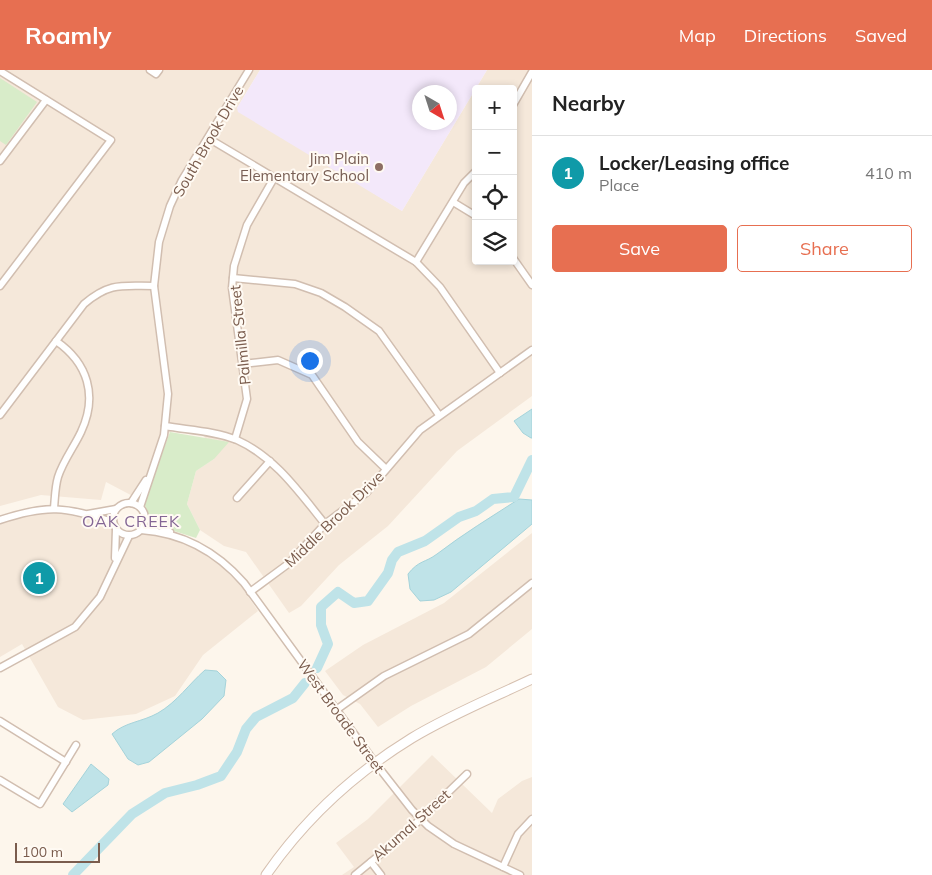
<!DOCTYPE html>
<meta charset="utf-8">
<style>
:root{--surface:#fff;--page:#f6f6f6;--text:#222;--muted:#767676;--line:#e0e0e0;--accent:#e76f51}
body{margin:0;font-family:Mulish,sans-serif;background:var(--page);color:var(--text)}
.controls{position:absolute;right:15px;top:15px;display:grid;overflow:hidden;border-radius:5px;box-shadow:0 2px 8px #0003}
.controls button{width:45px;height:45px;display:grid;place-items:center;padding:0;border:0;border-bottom:1px solid var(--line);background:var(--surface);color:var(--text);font:25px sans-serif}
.compass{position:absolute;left:412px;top:15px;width:45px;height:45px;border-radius:50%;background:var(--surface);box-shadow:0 2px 8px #0003;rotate:141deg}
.scale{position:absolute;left:15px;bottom:12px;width:85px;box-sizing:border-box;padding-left:5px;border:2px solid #7a5c4d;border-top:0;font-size:14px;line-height:18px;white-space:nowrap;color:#7a5c4d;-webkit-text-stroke:4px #fffaf3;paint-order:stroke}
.you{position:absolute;left:309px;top:290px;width:18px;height:18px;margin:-12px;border:4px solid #fff;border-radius:50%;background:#1a73e8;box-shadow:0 0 0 8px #1a73e833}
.badge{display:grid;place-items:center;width:32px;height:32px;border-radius:50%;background:var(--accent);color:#fff;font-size:16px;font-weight:700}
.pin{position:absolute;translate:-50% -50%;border:2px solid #fff;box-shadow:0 1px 5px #0006}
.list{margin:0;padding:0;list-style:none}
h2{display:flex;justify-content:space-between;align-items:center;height:65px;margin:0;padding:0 20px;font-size:21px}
h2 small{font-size:16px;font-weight:400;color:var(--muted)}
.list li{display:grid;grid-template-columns:32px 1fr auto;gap:15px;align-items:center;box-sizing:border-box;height:75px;padding:0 20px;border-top:1px solid var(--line)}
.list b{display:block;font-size:19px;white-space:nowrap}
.list p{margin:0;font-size:16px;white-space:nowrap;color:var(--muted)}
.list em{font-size:16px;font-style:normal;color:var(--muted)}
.actions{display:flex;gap:10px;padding:15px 20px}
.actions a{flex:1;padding:11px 0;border:1px solid var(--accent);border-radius:5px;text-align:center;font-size:18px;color:var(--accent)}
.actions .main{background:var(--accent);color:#fff}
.icon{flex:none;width:28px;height:28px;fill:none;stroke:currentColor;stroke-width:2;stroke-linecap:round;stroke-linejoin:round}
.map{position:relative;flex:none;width:532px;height:805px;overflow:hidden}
header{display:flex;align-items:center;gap:30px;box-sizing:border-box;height:70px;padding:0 25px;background:var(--accent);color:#fff}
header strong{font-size:24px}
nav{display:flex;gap:28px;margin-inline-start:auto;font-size:18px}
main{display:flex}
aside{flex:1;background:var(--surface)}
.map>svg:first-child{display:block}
.residential{fill:#f5e8da;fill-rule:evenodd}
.education{fill:#f3e8fa;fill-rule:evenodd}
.green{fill:#d8ecc9}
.water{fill:#bfe3e8;stroke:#a5d3da}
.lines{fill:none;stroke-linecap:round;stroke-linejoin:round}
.river{stroke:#bfe3e8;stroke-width:10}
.street-casing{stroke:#d1beb0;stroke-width:9}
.secondary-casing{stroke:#d6c0b0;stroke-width:11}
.street{stroke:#fff;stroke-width:6}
.secondary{stroke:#fff;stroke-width:9}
.education-dot{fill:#8d6e63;stroke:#fffaf3;stroke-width:2}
.labels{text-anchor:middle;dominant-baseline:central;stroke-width:4;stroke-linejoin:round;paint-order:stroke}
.street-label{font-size:15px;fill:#7a5c4d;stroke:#fffaf3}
.education-label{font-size:15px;fill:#785e54;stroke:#fffaf3;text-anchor:end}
.neighbourhood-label{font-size:16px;letter-spacing:1px;fill:#846695;stroke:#fffaf3}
</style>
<header>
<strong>Roamly</strong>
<nav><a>Map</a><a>Directions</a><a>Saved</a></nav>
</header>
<main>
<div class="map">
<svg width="532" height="805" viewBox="0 0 532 805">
<rect width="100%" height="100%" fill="#fdf6ec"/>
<g class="residential">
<path d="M0,0h260l-23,38 165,103 85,-141h45v326l-75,55 -69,75 -49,39 -38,41 -12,7 -43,-61 -22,-6 -24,-16 -13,-26 9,-33 18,-12 -10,-23 -32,-5 -3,2 -25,69 -38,-20 -5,18 -60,-5 -41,11zM476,19h37v172h-37z"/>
<path d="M60,443l49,11 5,11 15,5 14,-7 26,5 26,10 23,15 22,22 18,26 -55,44 -28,41 -39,18 -53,6 -25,-13 -36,-63 -22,13v-133l26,-9z"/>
<path d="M532,463v96l-46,38 -75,39 -33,21 -18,-23 -17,-9 -18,-24 38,-26 81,-42z"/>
<path d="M432,685l60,58 6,-14 24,-18 10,-4v98h-190l12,-8 -18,-24 32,-24z"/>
</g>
<path class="education" d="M260,0h227l-85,141 -164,-99 -1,-4zM420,22h30v30h-30z"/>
<g class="green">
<path d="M0,8l37,24 -31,43 -6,-4z"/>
<path d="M170,362l59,10 -15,17 -18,12 -9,33 13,26 -4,8 -25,-8 -23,-13 -4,-15z"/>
</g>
<g class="water">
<path d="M532,339v29h-1l-8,-5 -9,-12z"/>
<path d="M519,429l13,1v24l-81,68 -17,8 -14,1 -10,-12 -2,-15c11,-14 17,-11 29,-20 26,-20 54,-37 82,-55z"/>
<path d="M205,600l12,1 9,9 -2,16 -22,23 -53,43 -11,3 -10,-6 -16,-25c13,-12 30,-12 46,-21 19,-11 31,-29 47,-43z"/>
<path d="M91,694l18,15 -1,6 -36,27 -9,-8z"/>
</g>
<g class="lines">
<g class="river">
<path d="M317,598l11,-24 -7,-19v-18l17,-15 16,11 14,-2 20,-28 4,-13 6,-8 27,-11 34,-24 17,-6 17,-12 21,-2 18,-37"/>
<path d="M73,805l59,-61 33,-21 32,-8 24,-9 16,-24 9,-23 10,-12 37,-19 12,-15"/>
</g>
<defs>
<g id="street">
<path d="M150,0l6,4 3,-4"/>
<path d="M0,1l111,69 -111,146"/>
<path d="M513,35l19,-33"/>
<path d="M208,68l208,124 24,25 60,86"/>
<path d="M0,91l46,-61"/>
<path d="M453,132l23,14"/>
<path d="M513,188l19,27"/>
<path d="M416,192l48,-79 12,-12"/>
<path d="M233,208l62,6 26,9 24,14 34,24 60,84"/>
<path d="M242,294l36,-4 34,15 46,67 28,27"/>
<path d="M0,345l84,-111c26,-22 38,-18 70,-18"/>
<path d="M165,356c23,4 50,5 72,14 38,17 62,52 88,84"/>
<path d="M235,369l12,-40 -15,-111 2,-22 13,-41 27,-47"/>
<path d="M237,428l33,-37"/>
<circle cx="129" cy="449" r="16"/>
<path d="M131,433l15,-23"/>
<path d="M140,437l24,-72 4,-41 -14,-108 5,-44 11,-36 12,-26 67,-110"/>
<path d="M54,438c1,-10 1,-21 4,-31 5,-16 16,-30 23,-45 17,-36 7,-69 -25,-91"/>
<path d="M88,444l28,-5"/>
<path d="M146,448l24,14"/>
<path d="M0,450c48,-16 65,-13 113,2"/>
<path d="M141,460c42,3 76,22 103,53l132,181 36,46 16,16 26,18 66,31"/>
<path d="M115,488l1,-29"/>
<path d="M250,522l38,-28 37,-40 41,-31 54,-63 112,-80"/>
<path d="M0,598l75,-41 25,-30 29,-61"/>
<path d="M336,640l48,-34 85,-42 63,-51"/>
<path d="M0,651l66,41"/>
<path d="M0,710l40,24 36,-59"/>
<path d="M371,792l10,13"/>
<path d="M503,797l15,-33 14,-15"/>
<path d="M355,805l50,-41 62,-60"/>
</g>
<path id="secondary" d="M266,805c38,-55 89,-102 146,-137 38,-23 80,-40 120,-59"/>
</defs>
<use href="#street" class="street-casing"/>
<use href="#secondary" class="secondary-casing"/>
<use href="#street" class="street"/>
<use href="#secondary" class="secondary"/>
</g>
<circle class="education-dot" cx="379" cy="97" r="5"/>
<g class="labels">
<g class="street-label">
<text transform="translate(208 71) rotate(-60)">South Brook Drive</text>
<text transform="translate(240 265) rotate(-96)">Palmilla Street</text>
<text transform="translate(334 449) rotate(-44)">Middle Brook Drive</text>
<text transform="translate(341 646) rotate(54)">West Broade Street</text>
<text transform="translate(411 755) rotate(-42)">Akumal Street</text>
</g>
<g class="education-label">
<text x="369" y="88">Jim Plain<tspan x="369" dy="17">Elementary School</tspan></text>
</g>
<g class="neighbourhood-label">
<text x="131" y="451">OAK CREEK</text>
</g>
</g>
</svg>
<div class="controls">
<button>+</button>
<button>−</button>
<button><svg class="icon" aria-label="locate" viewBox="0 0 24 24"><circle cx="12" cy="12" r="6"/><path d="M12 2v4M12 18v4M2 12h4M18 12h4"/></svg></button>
<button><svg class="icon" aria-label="layers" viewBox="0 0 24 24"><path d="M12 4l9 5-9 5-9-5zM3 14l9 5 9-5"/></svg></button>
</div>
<svg class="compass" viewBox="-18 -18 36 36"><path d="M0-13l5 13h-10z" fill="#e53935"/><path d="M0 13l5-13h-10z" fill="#767676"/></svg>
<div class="scale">100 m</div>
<div class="you"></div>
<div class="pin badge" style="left:39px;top:508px;background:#0f9aa8">1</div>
</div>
<aside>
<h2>Nearby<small></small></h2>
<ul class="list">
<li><span class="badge" style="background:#0f9aa8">1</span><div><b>Locker/Leasing office</b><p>Place</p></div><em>410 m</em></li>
</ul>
<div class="actions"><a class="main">Save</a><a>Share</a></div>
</aside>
</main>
